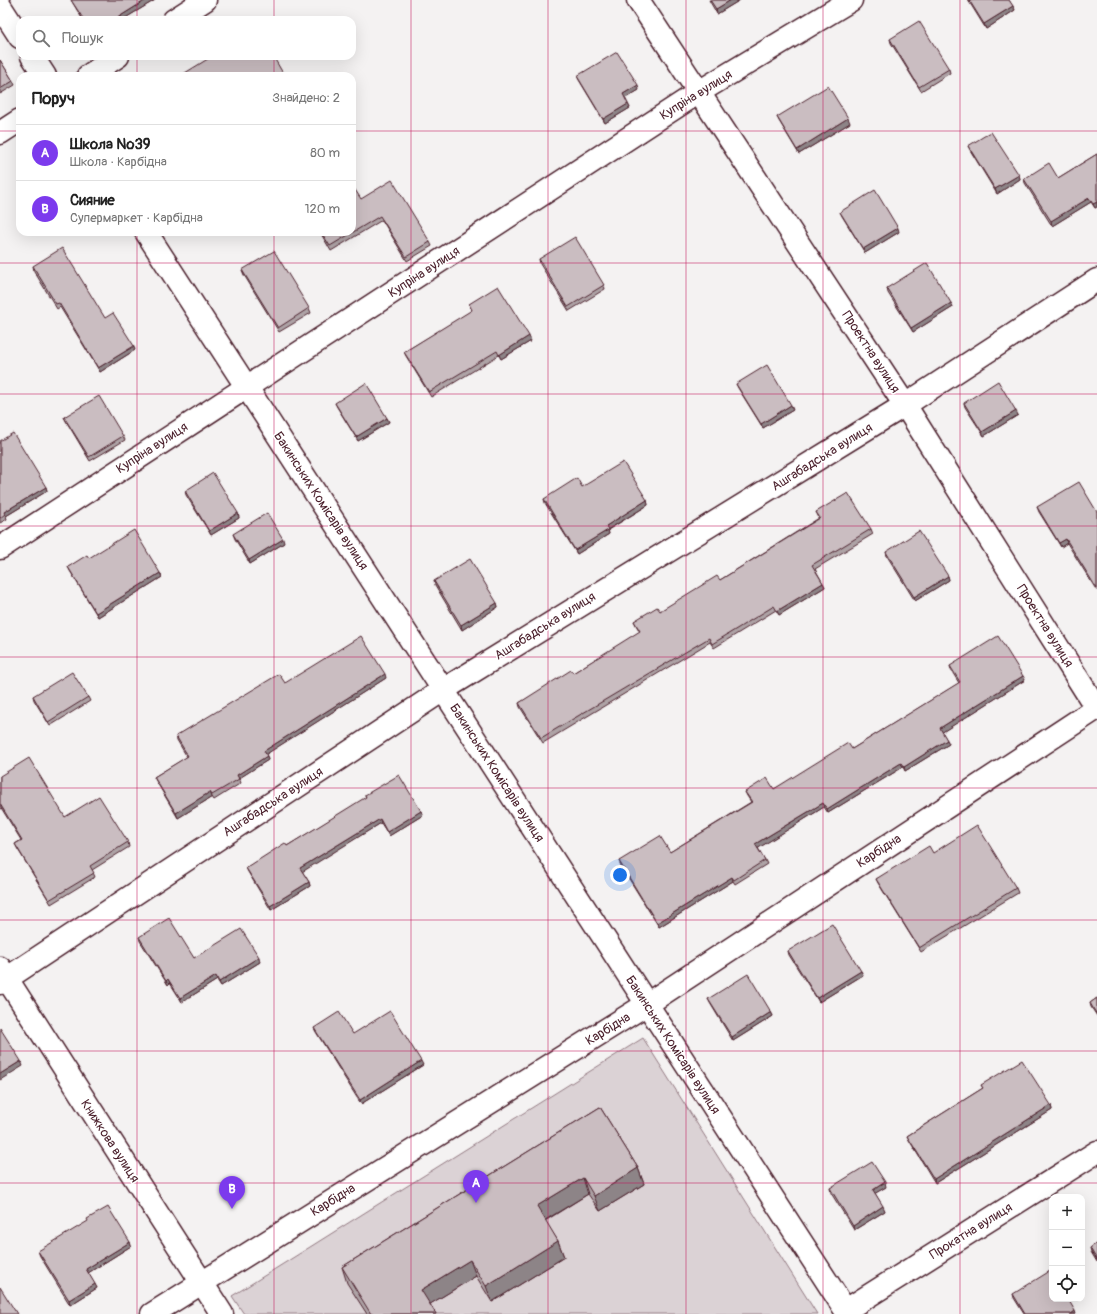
<!DOCTYPE html>
<html lang="uk">
<meta charset="utf-8">
<style>
:root{--surface:#fff;--page:#f6f6f6;--text:#222;--muted:#767676;--line:#e0e0e0;--accent:#7c3aed}
body{margin:0;font-family:Pangolin,sans-serif;background:var(--page);color:var(--text)}
.controls{position:absolute;right:12px;bottom:12px;display:grid;overflow:hidden;border-radius:8px;box-shadow:0 4px 16px #0002}
.controls button{width:36px;height:36px;display:grid;place-items:center;padding:0;border:0;border-bottom:1px solid var(--line);background:var(--surface);color:var(--text);font:20px sans-serif}
.you{position:absolute;left:620px;top:875px;width:14px;height:14px;margin:-10px;border:3px solid #fff;border-radius:50%;background:#1a73e8;box-shadow:0 0 0 6px #1a73e833}
.badge{display:grid;place-items:center;width:26px;height:26px;border-radius:50%;background:var(--accent);color:#fff;font-size:13px;font-weight:700}
.pin{position:absolute;translate:-50% -33px;filter:drop-shadow(0 1px 2px #0008)}
.pin::after{content:'';position:absolute;top:21px;width:14px;height:12px;background:inherit;clip-path:polygon(0 0,100% 0,50% 100%)}
.list{margin:0;padding:0;list-style:none}
h2{display:flex;justify-content:space-between;align-items:center;height:52px;margin:0;padding:0 16px;font-size:17px}
h2 small{font-size:13px;font-weight:400;color:var(--muted)}
.list li{display:grid;grid-template-columns:26px 1fr auto;gap:12px;align-items:center;box-sizing:border-box;height:56px;padding:0 16px;border-top:1px solid var(--line)}
.list b{display:block;font-size:15px;white-space:nowrap}
.list p{margin:0;font-size:13px;white-space:nowrap;color:var(--muted)}
.list em{font-size:13px;font-style:normal;color:var(--muted)}
.icon{flex:none;width:22px;height:22px;fill:none;stroke:currentColor;stroke-width:2;stroke-linecap:round;stroke-linejoin:round}
.map{position:relative;flex:none;width:1097px;height:1314px;overflow:hidden}
.search{position:absolute;background:var(--surface);box-shadow:0 4px 16px #0002;left:16px;top:16px;width:340px;height:44px;display:flex;align-items:center;gap:10px;box-sizing:border-box;padding:0 14px;border-radius:12px;color:var(--muted);font-size:15px}
.panel{position:absolute;background:var(--surface);box-shadow:0 4px 16px #0002;left:16px;top:72px;width:340px;height:164px;border-radius:12px}
.map>svg:first-child{display:block}
.green{fill:#dbd2d5;stroke:#927880}
.lines{fill:none;stroke-linecap:round;stroke-linejoin:round}
.minor-casing{stroke:#4a1f2b;stroke-width:25}
.tertiary-casing{stroke:#4a1f2b;stroke-width:25}
.minor{stroke:#fff;stroke-width:22}
.tertiary{stroke:#fff;stroke-width:22}
.wall{fill:#aea3a6;stroke:#4a1f2b}
.shaded-wall{fill:#8d8487;stroke:#4a1f2b}
.building{fill:#cabdc1;stroke:#4a1f2b}
.grid{fill:none;stroke:#c2185b;stroke-width:1;stroke-opacity:0.55}
.labels{text-anchor:middle;dominant-baseline:central;stroke-width:3;stroke-linejoin:round;paint-order:stroke}
.street-label{font-size:13px;fill:#4a1f2b;stroke:#fff}
</style>
<div class="map">
<svg width="1097" height="1314" viewBox="0 0 1097 1314">
<rect width="100%" height="100%" fill="#f4f2f2"/>
<filter id="ink" filterUnits="userSpaceOnUse"><feTurbulence type="fractalNoise" baseFrequency=".025" numOctaves="2"/><feDisplacementMap in="SourceGraphic" scale="8" xChannelSelector="R" yChannelSelector="G"/><feConvolveMatrix kernelMatrix="1 2 1 2 8 2 1 2 1" color-interpolation-filters="sRGB"/></filter>
<g filter="url(#ink)">
<path class="green" d="M643,1038l174,276h-573l-12,-18z"/>
<g class="lines">
<defs>
<g id="minor">
<path d="M638,0l267,405 192,304"/>
<path d="M174,20l31,-20"/>
<path d="M88,76l30,-20"/>
<path d="M0,133l20,-13"/>
<path d="M0,548l699,-456 152,-92"/>
<path d="M0,968l222,346"/>
<path d="M0,983l443,-293 462,-285 192,-125"/>
<path d="M846,1310l251,-158"/>
<path d="M152,1314l495,-310 450,-296"/>
</g>
<g id="tertiary">
<path d="M0,6l20,31"/>
<path d="M32,56l13,20"/>
<path d="M146,232l702,1082"/>
</g>
</defs>
<use href="#minor" class="minor-casing"/>
<use href="#tertiary" class="tertiary-casing"/>
<use href="#minor" class="minor"/>
<use href="#tertiary" class="tertiary"/>
</g>
<g class="wall">
<path d="M71,0h84l-33,20h-39z"/>
<path d="M709,0h31l-23,14z"/>
<path d="M968,0h41l6,10 -29,19z"/>
<path d="M890,39l59,30 1,4 -29,18 -30,-48z"/>
<path d="M0,60l13,21 2,4 -15,9z"/>
<path d="M577,76l62,14 -14,8 5,10 -25,15 -26,-43z"/>
<path d="M777,117l73,6 -51,31 -20,-33z"/>
<path d="M968,146l51,29 1,4 -23,15 -27,-44z"/>
<path d="M1097,154v53l-2,1 -4,-6 -39,24 -27,-43 -1,-4 34,-1z"/>
<path d="M361,199l69,43 2,4 -25,15 -25,-41 -51,31 -11,-19h32z"/>
<path d="M840,212l59,20 -34,21 -23,-37z"/>
<path d="M539,259l65,26 1,4 -36,22 -29,-47z"/>
<path d="M33,266l102,84 -35,22 -40,-65 -3,2 -23,-38z"/>
<path d="M242,270l67,38 2,5 -32,19 -35,-57z"/>
<path d="M887,288l64,15 2,4 -40,25 -25,-39z"/>
<path d="M469,304l62,37 -30,18 -2,-4 -68,42 -25,-41 -2,-4 68,-41z"/>
<path d="M736,384l57,26 -30,18 -25,-40z"/>
<path d="M335,403l52,15 2,4 -31,19 -21,-34z"/>
<path d="M964,403l54,12 -34,21 -19,-29z"/>
<path d="M64,417l59,19 2,4 -35,21 -24,-40z"/>
<path d="M0,441l46,46 1,4 -41,25 1,3 -7,4z"/>
<path d="M582,487l65,13 1,5 -40,25 1,4 -32,20 -32,-51 -1,-4z"/>
<path d="M185,491l53,22 1,5 -28,17 -25,-40z"/>
<path d="M1037,507l60,5v79l-30,-48 -6,4 -22,-35z"/>
<path d="M816,512l55,17 2,5 -58,35 8,14 2,4 -46,28 -3,-5 -62,38 -4,-6 -167,101 -23,-36 -1,-4 54,-30 67,-41 -4,-7 -2,-4 26,-10 60,-31 99,-62z"/>
<path d="M233,534l51,9 -34,21 -15,-25z"/>
<path d="M886,552l62,24 1,4 -34,21 -28,-45z"/>
<path d="M89,558l71,15 2,4 -64,40 -28,-46 -2,-4z"/>
<path d="M434,581l63,22 1,4 -36,23 -27,-45z"/>
<path d="M950,666l73,10 2,4 -83,52 5,8 2,4 -44,27 -2,-4 -75,46 -4,-6 -66,41 7,12 2,4 -32,20 -2,-3 -74,46 -38,-61 -2,-5 51,-9 81,-50 -4,-6 -2,-4 29,-3 78,-40 107,-66 -8,-13z"/>
<path d="M386,678l-120,76 2,6 -29,18 2,5 -27,17 -2,-3 -34,21 -22,-37 -2,-4 33,-20 -10,-17 -1,-4 109,-53z"/>
<path d="M33,696l55,1 2,4 -40,25 -16,-26z"/>
<path d="M0,776l65,41 63,25 1,5 -37,23 3,7 -44,27 -34,-56 -2,-4 6,-4 -21,-34z"/>
<path d="M365,795l56,16 2,4 -34,21 -8,-13 -79,48 7,11 1,4 -39,24 -23,-38 -2,-4 41,-22 79,-48z"/>
<path d="M933,853l83,35 2,5 -97,59 -43,-69 -2,-4z"/>
<path d="M139,937l55,21 66,4 -39,24 -4,-6 -35,22 -12,-19 -2,2 -28,-44z"/>
<path d="M788,951l73,20 2,4 -44,27 -30,-47z"/>
<path d="M1097,998v18l-6,-9 -1,-4z"/>
<path d="M708,999l63,13 2,4 -40,25 -23,-38z"/>
<path d="M314,1028l39,6 70,31 -62,39 -45,-72z"/>
<path d="M981,1085l70,20 1,5 -117,73 -26,-43 -2,-4 76,-48z"/>
<path d="M600,1107l38,61 6,16 -44,27 -12,-17 -43,27 13,20 6,16 -72,45 -16,-26 -46,28 6,10h-69l-20,-31 -5,-16z"/>
<path d="M886,1187l-11,6 10,18 -31,19 -23,-37 -1,-5z"/>
<path d="M130,1242l1,4 -43,27 9,15 -27,17 -30,-49 -2,-5z"/>
<path d="M1097,1243v19l-6,-10 -1,-4z"/>
<path d="M1013,1294l63,20h-52l-10,-16z"/>
</g>
<g class="shaded-wall">
<path d="M146,0h9l-33,20h-8z"/>
<path d="M731,0h9l-23,14 -1,-5z"/>
<path d="M1013,6l2,4 -29,19 -2,-5z"/>
<path d="M638,85l1,5 -15,9 -1,-5z"/>
<path d="M628,104l2,4 -25,15 -2,-4z"/>
<path d="M848,118l2,5 -51,31 -2,-4z"/>
<path d="M1019,175l1,4 -23,15 -2,-5z"/>
<path d="M1089,198l2,4 -39,24 -1,-5z"/>
<path d="M1097,202v5l-2,1 -2,-4z"/>
<path d="M898,228l1,4 -34,21 -2,-4z"/>
<path d="M951,303l2,4 -40,25 -2,-4z"/>
<path d="M529,336l2,5 -30,18 -2,-4z"/>
<path d="M134,346l1,4 -35,22 -2,-4z"/>
<path d="M791,405l2,5 -30,18 -2,-4z"/>
<path d="M1016,411l2,4 -34,21 -2,-4z"/>
<path d="M387,418l2,4 -31,19 -2,-4z"/>
<path d="M46,487l1,4 -41,25 -2,-4z"/>
<path d="M647,500l1,5 -41,25 -1,-4z"/>
<path d="M238,513l1,5 -28,17 -2,-4z"/>
<path d="M608,530l1,4 -32,20 -2,-4z"/>
<path d="M283,539l1,4 -34,21 -1,-4z"/>
<path d="M1066,539l1,4 -6,4 -2,-4z"/>
<path d="M160,573l2,4 -64,40 -2,-4z"/>
<path d="M948,576l1,4 -34,21 -1,-4z"/>
<path d="M823,583l2,4 -46,28 -2,-4z"/>
<path d="M497,603l1,4 -36,23 -1,-5z"/>
<path d="M385,674l1,4 -121,77 -1,-4z"/>
<path d="M1023,676l2,4 -84,53 -1,-5z"/>
<path d="M947,740l2,4 -44,27 -1,-4z"/>
<path d="M267,756l1,4 -30,19 -1,-4z"/>
<path d="M901,763l2,4 -75,46 -1,-4z"/>
<path d="M210,792l2,5 -34,21 -2,-5z"/>
<path d="M823,803l1,4 -67,42 -2,-5z"/>
<path d="M421,811l2,4 -34,21 -2,-4z"/>
<path d="M380,819l1,4 -79,49 -2,-4z"/>
<path d="M732,877l1,4 -74,46 -2,-4z"/>
<path d="M309,882l1,4 -39,24 -1,-4z"/>
<path d="M259,957l1,5 -39,24 -2,-4z"/>
<path d="M861,971l2,4 -44,27 -2,-4z"/>
<path d="M216,976l1,4 -35,22 -2,-4z"/>
<path d="M168,979l2,4 -2,2 -2,-4z"/>
<path d="M771,1012l2,4 -40,25 -1,-4z"/>
<path d="M21,1061l2,5 -23,14v-6z"/>
<path d="M421,1061l2,4 -62,39 -1,-4z"/>
<path d="M1051,1105l1,5 -117,73 -1,-4z"/>
<path d="M638,1168l6,16 -44,27 -6,-15z"/>
<path d="M583,1178l5,16 -46,28 -5,-16z"/>
<path d="M885,1182l1,5 -12,7 -1,-4z"/>
<path d="M883,1206l2,5 -31,19 -1,-4z"/>
<path d="M558,1241l6,16 -72,45 -6,-16z"/>
<path d="M130,1242l1,4 -43,27 -2,-4z"/>
<path d="M470,1260l6,16 -49,30 -6,-16z"/>
<path d="M95,1284l2,4 -27,17 -1,-5z"/>
<path d="M1075,1311l1,3h-5z"/>
</g>
<g class="building">
<path d="M71,0h75l-32,20h-30z"/>
<path d="M710,0h21l-15,9z"/>
<path d="M969,0h40l4,6 -29,18z"/>
<path d="M919,21l30,48 -30,18 -29,-48z"/>
<path d="M617,52l21,33 -15,9 5,10 -25,15 -26,-43z"/>
<path d="M210,56h28v1l2,-1h33l11,19 -2,1h-102l31,-19z"/>
<path d="M0,60l13,21 -13,8z"/>
<path d="M828,86l20,32 -51,32 -20,-33z"/>
<path d="M991,132l28,43 -24,14 -27,-43z"/>
<path d="M1097,154v48l-4,2 -4,-6 -38,23 -27,-42 25,-16 9,15z"/>
<path d="M392,180l38,62 -24,15 -26,-41 -50,30 -9,-14h31v-47l9,14z"/>
<path d="M875,190l23,38 -35,21 -23,-37z"/>
<path d="M575,237l29,48 -36,22 -29,-48z"/>
<path d="M62,248l43,70 8,-5 21,33 -36,22 -39,-65 -3,1 -23,-38z"/>
<path d="M274,251l35,57 -31,20 -36,-58z"/>
<path d="M927,263l24,40 -40,25 -24,-40z"/>
<path d="M498,286l31,50 -30,19 -2,-4 -68,41 -25,-40 68,-42 -3,-6z"/>
<path d="M767,365l24,40 -30,19 -25,-40z"/>
<path d="M998,381l18,30 -34,21 -18,-29z"/>
<path d="M366,383l21,35 -31,19 -21,-34z"/>
<path d="M99,396l24,40 -34,21 -25,-40z"/>
<path d="M13,433l33,54 -42,25 1,2 -5,4v-77z"/>
<path d="M623,462l24,38 -41,26 2,4 -33,20 -31,-51 33,-21 5,9z"/>
<path d="M213,473l25,40 -29,18 -24,-40z"/>
<path d="M1079,482l18,30v77l-31,-50 -7,4 -22,-36z"/>
<path d="M848,493l23,36 -59,36 11,18 -46,28 -3,-5 -62,38 -3,-6 -168,100 -22,-35 52,-33 2,3 67,-42 -6,-10 23,-14 3,4 57,-35 3,4 100,-62 -4,-6z"/>
<path d="M267,513l16,26 -34,21 -16,-26z"/>
<path d="M134,530l26,43 -64,40 -28,-46 19,-12 2,3z"/>
<path d="M919,531l29,45 -34,21 -28,-45z"/>
<path d="M470,559l27,44 -36,22 -27,-44z"/>
<path d="M361,636l24,38 -121,77 3,5 -30,19 2,4 -27,16 -2,-3 -34,21 -22,-36 34,-21 -12,-20 103,-62 6,9z"/>
<path d="M998,636l25,40 -83,52 7,12 -43,27 -3,-4 -74,46 -4,-6 -68,41 10,16 -31,20 -2,-3 -75,46 -38,-62 41,-25 10,16 82,-50 -7,-10 22,-14 7,11 74,-46 4,6 108,-67 -10,-16z"/>
<path d="M72,672l16,25 -40,25 -15,-26z"/>
<path d="M29,758l36,59 34,-21 29,46 -38,24 4,7 -45,27 -34,-56 7,-4 -22,-36v-28z"/>
<path d="M399,775l22,36 -34,21 -7,-13 -80,49 9,14 -39,24 -24,-38 39,-25 2,3 79,-49 -1,-2z"/>
<path d="M977,825l39,63 -97,60 -43,-69 53,-33 4,7z"/>
<path d="M169,918l25,40 47,-29 18,28 -40,25 -3,-6 -36,22 -12,-19 -2,2 -27,-44z"/>
<path d="M832,924l29,47 -44,27 -29,-47z"/>
<path d="M748,974l23,38 -39,25 -24,-38z"/>
<path d="M1097,998v17l-7,-12z"/>
<path d="M390,1011l31,50 -61,39 -46,-72 25,-16 14,22z"/>
<path d="M0,1028l21,33 -21,13z"/>
<path d="M1022,1060l29,45 -117,74 -27,-43 76,-48 -2,-3z"/>
<path d="M600,1107l38,61 -44,28 -11,-18 -46,28 21,35 -72,45 -16,-26 -49,30 15,24h-65l-29,-47z"/>
<path d="M872,1162l13,20 -12,8 10,16 -30,20 -23,-38z"/>
<path d="M108,1207l22,35 -44,27 9,15 -26,16 -31,-49 50,-30 -1,-2z"/>
<path d="M1097,1243v17l-7,-12z"/>
<path d="M1050,1271l2,3v25h16l7,12 -4,3h-46l-12,-20z"/>
<path d="M0,1287l17,27h-17z"/>
</g>
</g>
<path class="grid" d="M137,0v20M274,0v20M411,0v1314M548,0v1314M686,0v1314M823,0v1314M960,0v1314M137,56v20M274,56v20M0,131h20M352,131h745M137,232v1082M274,232v1082M0,263h1097M0,394h1097M0,526h1097M0,657h1097M0,788h1097M0,920h1097M0,1051h1097M0,1183h1097"/>
<g class="labels">
<g class="street-label">
<text transform="translate(696 95) rotate(-32)">Купріна вулиця</text>
<text transform="translate(424 272) rotate(-33)">Купріна вулиця</text>
<text transform="translate(871 352) rotate(57)">Проектна вулиця</text>
<text transform="translate(152 448) rotate(-33)">Купріна вулиця</text>
<text transform="translate(822 457) rotate(-32)">Ашгабадська вулиця</text>
<text transform="translate(321 501) rotate(57)">Бакинських Комісарів вулиця</text>
<text transform="translate(545 626) rotate(-32)">Ашгабадська вулиця</text>
<text transform="translate(1045 626) rotate(58)">Проектна вулиця</text>
<text transform="translate(497 773) rotate(57)">Бакинських Комісарів вулиця</text>
<text transform="translate(273 802) rotate(-33)">Ашгабадська вулиця</text>
<text transform="translate(879 851) rotate(-33)">Карбідна</text>
<text transform="translate(608 1029) rotate(-32)">Карбідна</text>
<text transform="translate(673 1045) rotate(57)">Бакинських Комісарів вулиця</text>
<text transform="translate(110 1141) rotate(57)">Книжкова вулиця</text>
<text transform="translate(333 1200) rotate(-32)">Карбідна</text>
<text transform="translate(971 1231) rotate(-32)">Прокатна вулиця</text>
</g>
</g>
</svg>
<div class="controls">
<button>+</button>
<button>−</button>
<button><svg class="icon" aria-label="locate" viewBox="0 0 24 24"><circle cx="12" cy="12" r="6"/><path d="M12 2v4M12 18v4M2 12h4M18 12h4"/></svg></button>
</div>
<div class="you"></div>
<div class="pin badge" style="left:476px;top:1203px">A</div>
<div class="pin badge" style="left:232px;top:1209px">B</div>
<div class="search"><svg class="icon" aria-label="search" viewBox="0 0 24 24"><circle cx="10" cy="10" r="6"/><path d="M15 15l6 6"/></svg>Пошук</div>
<section class="panel">
<h2>Поруч<small>Знайдено: 2</small></h2>
<ul class="list">
<li><span class="badge">A</span><div><b>Школа №39</b><p>Школа · Карбідна</p></div><em>80 m</em></li>
<li><span class="badge">B</span><div><b>Сияние</b><p>Супермаркет · Карбідна</p></div><em>120 m</em></li>
</ul>
</section>
</div>
